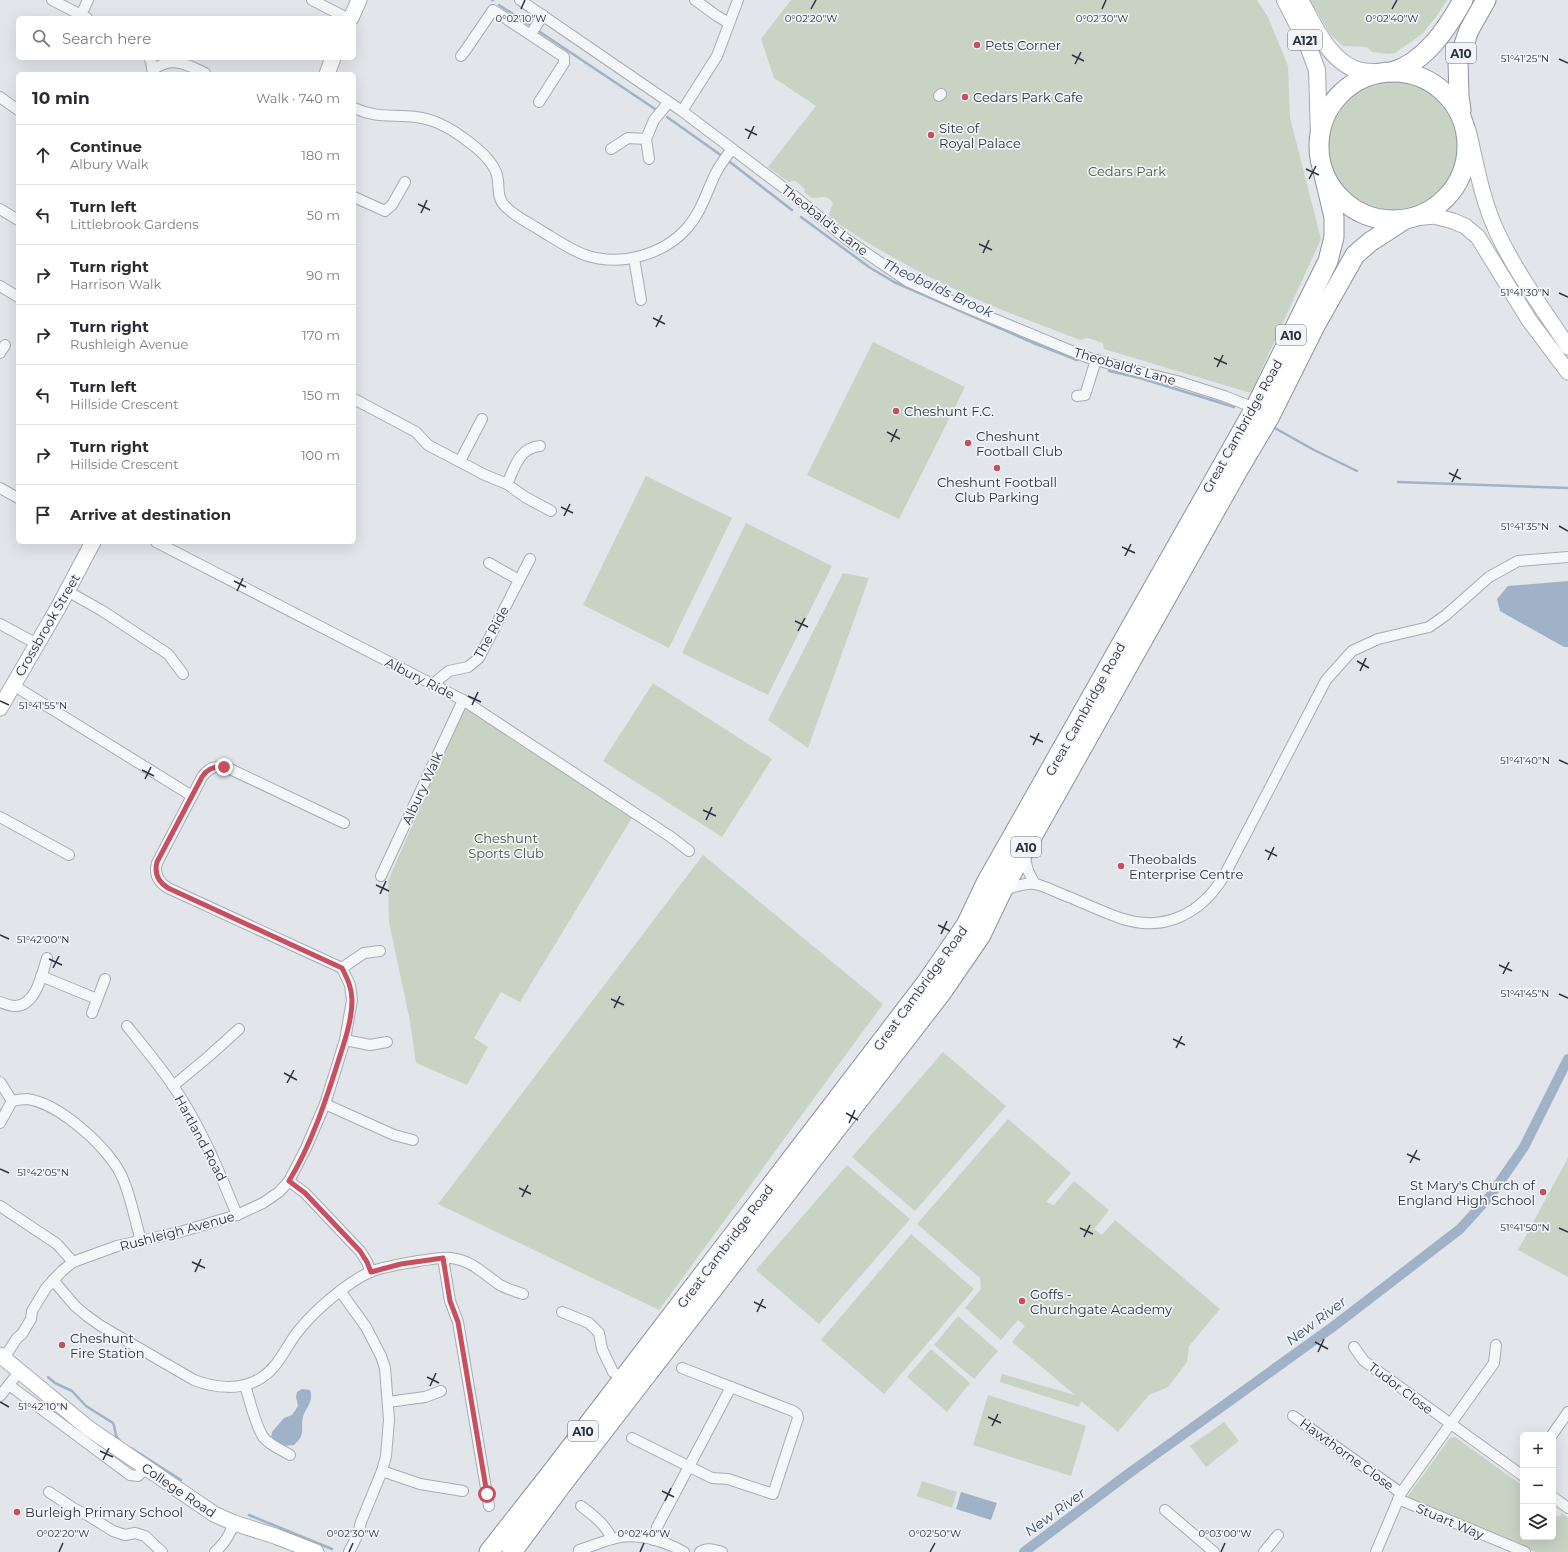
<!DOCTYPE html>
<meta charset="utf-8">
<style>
:root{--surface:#fff;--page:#f2f2f3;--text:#2b2b33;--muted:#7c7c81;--line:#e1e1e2}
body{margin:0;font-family:Montserrat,sans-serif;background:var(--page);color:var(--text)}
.controls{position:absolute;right:12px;bottom:12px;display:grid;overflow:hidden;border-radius:6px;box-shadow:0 4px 16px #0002}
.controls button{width:36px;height:36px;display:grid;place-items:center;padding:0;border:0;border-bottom:1px solid var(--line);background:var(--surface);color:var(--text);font:20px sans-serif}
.stop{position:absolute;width:12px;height:12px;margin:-9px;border:3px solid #c74f5f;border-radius:50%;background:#fff}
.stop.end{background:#c74f5f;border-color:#fff;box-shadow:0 1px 4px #0008}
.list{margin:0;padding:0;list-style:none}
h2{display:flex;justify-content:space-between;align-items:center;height:52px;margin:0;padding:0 16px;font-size:17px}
h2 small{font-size:13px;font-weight:400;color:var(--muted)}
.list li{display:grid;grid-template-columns:26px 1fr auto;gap:12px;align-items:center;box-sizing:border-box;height:60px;padding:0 16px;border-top:1px solid var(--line)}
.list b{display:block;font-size:15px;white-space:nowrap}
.list p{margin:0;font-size:13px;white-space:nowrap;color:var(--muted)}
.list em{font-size:13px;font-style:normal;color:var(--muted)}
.icon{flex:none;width:22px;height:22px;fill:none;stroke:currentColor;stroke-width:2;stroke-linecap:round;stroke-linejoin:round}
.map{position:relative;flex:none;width:1568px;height:1552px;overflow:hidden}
.search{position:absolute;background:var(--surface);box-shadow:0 4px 16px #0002;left:16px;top:16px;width:340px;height:44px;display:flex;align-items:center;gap:10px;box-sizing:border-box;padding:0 14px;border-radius:6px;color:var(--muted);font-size:15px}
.panel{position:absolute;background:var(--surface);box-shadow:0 4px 16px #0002;left:16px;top:72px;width:340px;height:472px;border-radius:6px}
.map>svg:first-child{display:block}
.green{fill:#c8d3c4}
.water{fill:#a0b2c8}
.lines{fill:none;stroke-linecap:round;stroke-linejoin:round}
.stream{stroke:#a0b2c8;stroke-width:2.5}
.canal{stroke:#a0b2c8;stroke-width:10}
.street-casing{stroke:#a7acb4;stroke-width:12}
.secondary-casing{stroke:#a7acb4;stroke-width:17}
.primary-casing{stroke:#a2a9b5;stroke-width:18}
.highway-casing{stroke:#8b93a0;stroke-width:21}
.street{stroke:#f5f6f8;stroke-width:10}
.secondary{stroke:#fff;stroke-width:15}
.primary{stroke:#fff;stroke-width:16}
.highway{stroke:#fff;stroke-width:19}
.route{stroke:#c74f5f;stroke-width:5}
.ticks{fill:none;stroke:#2b3341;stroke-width:1.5}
.poi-dot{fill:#c74f5f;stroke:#f2f4f7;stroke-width:1.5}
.labels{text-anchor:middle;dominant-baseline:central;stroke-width:3.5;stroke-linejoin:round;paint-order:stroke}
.shield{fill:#f2f4f7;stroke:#676d78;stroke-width:1}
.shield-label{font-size:12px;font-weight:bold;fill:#2b3341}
.poi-label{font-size:13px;fill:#2b3341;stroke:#f2f4f7;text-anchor:start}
.park-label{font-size:13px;fill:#3f5c39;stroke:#f2f4f7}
.street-label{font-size:13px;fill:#2b3341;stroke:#f2f4f7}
.water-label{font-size:14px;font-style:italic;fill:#375173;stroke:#f2f4f7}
.ticks-label{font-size:10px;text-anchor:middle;fill:#2b3341;stroke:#f2f4f7;stroke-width:3.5;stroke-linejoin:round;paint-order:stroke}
</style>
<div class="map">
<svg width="1568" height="1552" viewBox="0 0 1568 1552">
<rect width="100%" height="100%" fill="#e2e5ea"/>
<g class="green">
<path d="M791,0h466l11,17 20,49 2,52 31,121 -70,154 -147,-44 -1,-6 -15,-5 -8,2c-32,-13 -65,-24 -97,-38 -53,-23 -104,-50 -151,-83l-3,-5 4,-11c-7,-9 -11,-5 -21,-5l-8,-6 1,-3 -10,-8 -6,1 -21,-15 48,-61 -42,-28 -13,-39z"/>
<path d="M1310,0h137l-11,17 -14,17 -27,19 -7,1 -16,-2 -5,-5 -24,-1 -13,-12z"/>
<circle cx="1394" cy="146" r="69"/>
<path d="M873,342l92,45 -66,132 -92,-44z"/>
<path d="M646,476l86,42 -63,130 -86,-43z"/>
<path d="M746,523l86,43 -64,129 -86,-42z"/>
<path d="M843,573l26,5 -61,170 -40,-28z"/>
<path d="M653,683l119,76 -50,78 -119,-76z"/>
<path d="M464,707l169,109 -113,186 -19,-10 -27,46 14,9 -21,38 -51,-22 -6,-42 -21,-99 -1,-41z"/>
<path d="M703,855l180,149 -224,306 -221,-106z"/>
<path d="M943,1052l63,54 -91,105 -63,-54z"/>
<path d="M1008,1119l63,54 -25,29 8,3 20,-24 35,29 -15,19 8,6 13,-15 105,89 -31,37 -2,16 -19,25 -19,8 -31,37 -37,-31 -2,6 -79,-25 2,-8 73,21 -63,-53 13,-16 -7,-6 -17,20 -36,-32 16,-19 -1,-11 -63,-54z"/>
<path d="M1568,1158v119l-50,-27z"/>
<path d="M847,1165l63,54 -91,105 -63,-54z"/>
<path d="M911,1234l63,55 -90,105 -63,-54z"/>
<path d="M958,1316l40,35 -24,28 -40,-34z"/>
<path d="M931,1349l39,34 -23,29 -40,-35z"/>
<path d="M988,1395l98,31 -15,50 -98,-31z"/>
<path d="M1224,1422l15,19 -33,26 -16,-21z"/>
<path d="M1455,1437l68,49 -1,5 1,1v45h30v-24l6,4 3,-4 6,5v34h-32l-106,-44 -25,-8 45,-62z"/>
<path d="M922,1481l35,11 -5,16 -35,-12z"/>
</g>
<g class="water">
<path d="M1568,581v66h-4l-64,-36 -3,-12 11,-13z"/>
<path d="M302,1389l8,1c4,12 -4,17 -7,27 -3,13 4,16 -9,28l-13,1 -10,-7 1,-7 12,-14 8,-3 6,-9 -2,-9 1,-5z"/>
<path d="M961,1492l36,11 -6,17 -35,-11z"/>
</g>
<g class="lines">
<g class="stream">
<path d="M492,0h1"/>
<path d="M499,5l34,22"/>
<path d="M537,30l121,81"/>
<path d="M667,117l55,39"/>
<path d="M726,159l66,51"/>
<path d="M801,217l68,50 25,15 142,62 41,16"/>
<path d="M1109,371l31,7 94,29"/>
<path d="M1273,427l41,23 43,21"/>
<path d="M1398,482l170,6"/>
<path d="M48,1377l7,6 17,8 14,15 27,17c4,7 -1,10 7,18"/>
<path d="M131,1448l50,32"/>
<path d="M249,1515l83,34"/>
</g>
<path class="canal" d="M1024,1552l104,-78 206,-148 126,-97 30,-33 34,-49 44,-88"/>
<defs>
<g id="street">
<path d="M52,0l35,18"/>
<path d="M312,0l35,18"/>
<path d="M520,0l162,111 110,83 54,45 61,42 56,25 123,51 42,12 49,12 47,15 31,12"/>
<path d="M695,0l22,16 12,7"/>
<path d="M81,15l7,-15"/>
<path d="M531,34l12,-19"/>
<path d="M461,56l4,-5 28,-41 71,47v6l-25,39"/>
<path d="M149,58l2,3 2,13"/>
<path d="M154,69c18,-13 32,-5 51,4"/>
<path d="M939,96l2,-2"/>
<path d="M0,97l18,13"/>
<path d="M354,108c24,11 38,6 62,9 20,2 39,14 54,26 11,8 23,19 27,32 3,12 -1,22 8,31 9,10 24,17 35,24 15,9 29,19 45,25 35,12 79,0 103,-28 12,-14 17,-30 25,-48 4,-10 12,-21 19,-30"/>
<path d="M682,111l35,-55 21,-56"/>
<path d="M646,139l8,-19 14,-17"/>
<path d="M611,149l17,-11 18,1 3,20"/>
<path d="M354,197l31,14 7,-6 13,-23"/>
<path d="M0,209l18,11"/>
<path d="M634,258l7,42"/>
<path d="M0,286l18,11"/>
<path d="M0,353l5,-8"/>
<path d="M1077,396l8,-1 11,-35"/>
<path d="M354,399l62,33 12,13 57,30 22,9 18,13 26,14"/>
<path d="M460,461l22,-42"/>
<path d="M507,484c8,-17 12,-36 33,-38"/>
<path d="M0,488l18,10"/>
<path d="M156,542l307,158 208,137 18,14"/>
<path d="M489,563l30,17"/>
<path d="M67,591l34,19 67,44 15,20"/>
<path d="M0,624l37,20"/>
<path d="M433,684l16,-13 19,-4 11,-9 51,-99"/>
<path d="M13,685l179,111"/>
<path d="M0,817l69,38"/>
<path d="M1024,854l4,17 7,13"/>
<path d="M381,876l82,-176"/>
<path d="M1002,891c10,-3 22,-9 33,-7 8,1 25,10 34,13 17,7 34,15 51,21 44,15 81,-4 104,-42l102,-196 26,-29 26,-12 51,-12 17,-12 43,-38 29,-16 50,-4"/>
<path d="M342,968l-174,-80c-10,-6 -14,-14 -11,-25l45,-86c6,-9 15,-13 26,-9l116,55"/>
<path d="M41,976l56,23"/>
<path d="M0,1002c5,2 10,4 15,4 21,0 27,-32 32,-48"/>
<path d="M92,1013l13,-34"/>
<path d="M127,1026c16,20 33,40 47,61 27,40 45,84 63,128"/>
<path d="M345,1040l25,5 17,-3"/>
<path d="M0,1082l12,19c5,-1 10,-2 15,-2 32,4 84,50 96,80 8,19 12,41 18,62"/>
<path d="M173,1086l35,-29 31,-28"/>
<path d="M325,1104l69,31 19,5"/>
<path d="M0,1123l12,-22"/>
<path d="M289,1181l16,12 55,58 7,11 4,10"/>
<path d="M0,1206l57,38 16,18"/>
<path d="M443,1258l7,43 8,21 31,184"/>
<path d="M53,1280l22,26 12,10 14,10 93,54c21,8 47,11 67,-2 19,-12 25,-33 39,-49 15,-19 48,-47 70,-57 15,-6 33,-8 48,-11 10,-1 22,-4 33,-3 20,2 33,16 49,27 7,4 15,6 23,9"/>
<path d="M340,1291l26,36 15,29 4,12 4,52 -3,36 -4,15 -21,51 -3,12 -9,18"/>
<path d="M562,1312l27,11 10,10 3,16 11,23 10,6"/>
<path d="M1354,1347l10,14 159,115"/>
<path d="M4,1358l13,-20 5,-4 9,-15 1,-8 14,-23 16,-17 11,-9 44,-16 63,-14 57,-17 26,-12 16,-11 10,-11 17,-33 19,-44 20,-64 7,-40 -2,-15 -8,-17 22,-15 16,-2"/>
<path d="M9,1385l121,90 8,1 8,-8"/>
<path d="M245,1385c4,13 11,43 19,53 7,8 18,12 26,17"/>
<path d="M0,1396l19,-24"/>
<path d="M388,1402l37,-5 16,-6"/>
<path d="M1293,1416l108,77"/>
<path d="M1552,1435l16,-23"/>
<path d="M632,1438l80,40 16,1 45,15 25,-76 -1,-4 -4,-3 -111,-43"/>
<path d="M382,1471l38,13 43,7"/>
<path d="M49,1492l24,16 16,8 24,15 12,4 10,-2 10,3 17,16"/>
<path d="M1553,1497l15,11"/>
<path d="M1398,1499l127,53"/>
<path d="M581,1506c13,10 24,18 31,33"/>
<path d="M1165,1510l49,42"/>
<path d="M654,1540l3,-13 74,-140"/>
<path d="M579,1550c11,-3 22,-8 33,-11 23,-7 51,1 72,13"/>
<path d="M215,1552c9,-8 15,-17 19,-29"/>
<path d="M700,1552c7,-5 14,-2 22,0"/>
<path d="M1264,1552l14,-17"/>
<path d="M1376,1552l25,-59 93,-130 2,-18"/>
</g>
<g id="secondary">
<path d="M351,18l8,-18"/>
<path d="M327,74l6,-16"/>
<path d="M1468,130c8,34 14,70 29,102 19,41 47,78 71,115"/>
<path d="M1415,218l19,-2 19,5 12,5 13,11 51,83 39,52"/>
<path d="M0,708l58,-100 35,-66"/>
<path d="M0,1355l88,73 126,86 20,9 41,13 41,16"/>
</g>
<g id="primary">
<path d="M1285,0l22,43 10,27 2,65"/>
<path d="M1300,0c14,25 30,64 61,71 7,1 15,1 22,2"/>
</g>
<g id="highway">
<circle cx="1393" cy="146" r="74"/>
<path d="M1392,72c33,-10 55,-43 71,-72"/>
<path d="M1461,110l-2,-14 -1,-34 11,-32 17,-30"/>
<path d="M489,1552l62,-79 375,-490 40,-58 20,-42 269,-475 73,-147 6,-24v-20l-11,-46"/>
<path d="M512,1552l51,-69 379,-491 39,-57 21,-44 21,-38 214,-381 32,-54 47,-94 39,-69 15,-13 34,-22"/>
</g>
</defs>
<use href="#street" class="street-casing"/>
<use href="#secondary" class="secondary-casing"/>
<use href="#primary" class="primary-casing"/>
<use href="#highway" class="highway-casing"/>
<use href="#street" class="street"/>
<use href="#secondary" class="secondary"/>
<use href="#primary" class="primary"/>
<use href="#highway" class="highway"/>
</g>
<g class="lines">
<path class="route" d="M224,767c-10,-1 -17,2 -22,10l-45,85c-3,12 1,20 11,26l174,80c5,10 10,20 10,32 0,21 -8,43 -14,62 -13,41 -27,83 -49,119l16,12 55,58 7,11 4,10 30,-8 42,-6 7,43 8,21 29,172"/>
</g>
<path class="ticks" d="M521,9l4,-9M811,9l5,-9M1102,9l4,-9M1392,9l5,-9M1072,55l12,6M1559,59l9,4M1075,64l6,-12M745,129l12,6M748,139l6,-13M1306,169l13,6M1309,179l7,-13M418,204l12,6M421,213l6,-13M979,244l13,6M983,253l6,-13M1559,293l9,4M653,318l12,6M656,327l6,-12M1214,358l13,6M1217,367l6,-12M887,432l13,7M891,442l6,-13M1449,473l12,6M1452,482l6,-13M561,507l12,6M564,516l6,-12M1559,526l9,5M1122,547l13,6M1125,556l6,-12M234,581l12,6M237,591l6,-13M795,621l13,6M798,631l7,-13M1357,661l12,7M1360,671l6,-13M468,696l13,6M0,701l9,4M472,705l6,-13M1030,736l13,6M1033,745l6,-12M1559,760l9,4M142,770l12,6M145,779l6,-12M703,810l13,6M706,820l6,-13M1265,850l12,6M1268,860l6,-13M376,885l13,6M380,894l6,-13M938,925l12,6M941,934l6,-13M0,935l9,4M49,959l13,6M1499,965l13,6M53,968l6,-12M1503,974l6,-12M1559,994l9,4M611,999l13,6M614,1008l6,-12M1173,1039l12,6M1176,1048l6,-12M284,1073l13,7M287,1083l7,-13M846,1113l12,7M849,1123l6,-13M1407,1154l13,6M1410,1163l7,-13M0,1169l9,4M519,1188l12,6M522,1197l6,-12M1080,1228l13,6M1559,1228l9,4M1084,1237l6,-12M192,1262l13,6M195,1272l6,-13M754,1302l12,6M757,1312l6,-13M1315,1342l13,7M1318,1352l6,-13M427,1377l12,6M430,1386l6,-13M0,1402l9,5M988,1417l13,6M992,1426l6,-12M100,1451l13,6M103,1460l6,-12M662,1491l12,6M665,1501l6,-13M59,1552l4,-9M349,1552l4,-9M640,1552l4,-9M930,1552l5,-9M1221,1552l4,-9"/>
<g class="poi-dot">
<circle cx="977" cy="45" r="4"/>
<circle cx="965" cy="97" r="4"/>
<circle cx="931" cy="135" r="4"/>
<circle cx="896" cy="411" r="4"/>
<circle cx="968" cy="443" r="4"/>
<circle cx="997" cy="468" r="4"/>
<circle cx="1121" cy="866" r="4"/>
<circle cx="1543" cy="1192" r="4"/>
<circle cx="1022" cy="1301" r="4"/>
<circle cx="62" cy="1345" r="4"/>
<circle cx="17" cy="1512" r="4"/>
</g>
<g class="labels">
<g class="shield">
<rect x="1288" y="30" width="34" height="20" rx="3"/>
<rect x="1446" y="43" width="30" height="20" rx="3"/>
<rect x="1276" y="325" width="30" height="20" rx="3"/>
<rect x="1011" y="837" width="30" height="20" rx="3"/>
<rect x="568" y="1421" width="30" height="20" rx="3"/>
</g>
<g class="shield-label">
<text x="1305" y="40">A121</text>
<text x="1461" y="53">A10</text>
<text x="1291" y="335">A10</text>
<text x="1026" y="847">A10</text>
<text x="583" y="1431">A10</text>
</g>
<g class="poi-label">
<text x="985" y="45">Pets Corner</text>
<text x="973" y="97">Cedars Park Cafe</text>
<text x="939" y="128">Site of<tspan x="939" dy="15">Royal Palace</tspan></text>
<text x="904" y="411">Cheshunt F.C.</text>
<text x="976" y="436">Cheshunt<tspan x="976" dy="15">Football Club</tspan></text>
<text x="997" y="482" text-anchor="middle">Cheshunt Football<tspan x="997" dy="15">Club Parking</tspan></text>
<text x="1129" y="859">Theobalds<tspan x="1129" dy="15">Enterprise Centre</tspan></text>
<text x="1535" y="1185" text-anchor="end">St Mary's Church of<tspan x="1535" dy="15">England High School</tspan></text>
<text x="1030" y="1294">Goffs -<tspan x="1030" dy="15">Churchgate Academy</tspan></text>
<text x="70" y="1338">Cheshunt<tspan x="70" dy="15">Fire Station</tspan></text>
<text x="25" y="1512">Burleigh Primary School</text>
</g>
<g class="park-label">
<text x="1127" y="171">Cedars Park</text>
<text x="506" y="838">Cheshunt<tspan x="506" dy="15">Sports Club</tspan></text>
</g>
<g class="street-label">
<text transform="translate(825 220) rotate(38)">Theobald's Lane</text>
<text transform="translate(1125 366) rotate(16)">Theobald's Lane</text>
<text transform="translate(1242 426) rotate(-61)">Great Cambridge Road</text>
<text transform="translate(47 625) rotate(-60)">Crossbrook Street</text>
<text transform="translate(491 632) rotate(-61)">The Ride</text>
<text transform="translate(420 678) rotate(27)">Albury Ride</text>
<text transform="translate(1085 709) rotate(-61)">Great Cambridge Road</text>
<text transform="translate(422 788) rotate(-65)">Albury Walk</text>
<text transform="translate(920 988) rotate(-54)">Great Cambridge Road</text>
<text transform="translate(201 1138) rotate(62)">Hartland Road</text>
<text transform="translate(177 1231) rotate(-15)">Rushleigh Avenue</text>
<text transform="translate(725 1246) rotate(-53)">Great Cambridge Road</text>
<text transform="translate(1401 1388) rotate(37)">Tudor Close</text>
<text transform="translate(1347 1454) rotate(36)">Hawthorne Close</text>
<text transform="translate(179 1490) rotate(34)">College Road</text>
<text transform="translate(1450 1521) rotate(23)">Stuart Way</text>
</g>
<g class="water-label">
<text transform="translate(938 288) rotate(25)">Theobalds Brook</text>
<text transform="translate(1316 1321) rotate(-37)">New River</text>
<text transform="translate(1055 1512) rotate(-36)">New River</text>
</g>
</g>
<g class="ticks-label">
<text x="521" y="22">0°02'10"W</text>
<text x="811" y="22">0°02'20"W</text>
<text x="1102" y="22">0°02'30"W</text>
<text x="1392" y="22">0°02'40"W</text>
<text x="1525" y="62">51°41'25"N</text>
<text x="1525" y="296">51°41'30"N</text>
<text x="1525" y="530">51°41'35"N</text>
<text x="43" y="709">51°41'55"N</text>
<text x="1525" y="764">51°41'40"N</text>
<text x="43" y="943">51°42'00"N</text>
<text x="1525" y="997">51°41'45"N</text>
<text x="43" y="1176">51°42'05"N</text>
<text x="1525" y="1231">51°41'50"N</text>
<text x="43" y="1410">51°42'10"N</text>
<text x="63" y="1537">0°02'20"W</text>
<text x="353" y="1537">0°02'30"W</text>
<text x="644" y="1537">0°02'40"W</text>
<text x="935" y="1537">0°02'50"W</text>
<text x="1225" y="1537">0°03'00"W</text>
</g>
</svg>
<div class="controls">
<button>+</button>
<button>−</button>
<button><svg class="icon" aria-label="layers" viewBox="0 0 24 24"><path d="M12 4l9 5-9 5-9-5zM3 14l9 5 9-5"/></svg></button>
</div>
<div class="stop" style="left:487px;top:1494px"></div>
<div class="stop end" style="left:224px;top:767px"></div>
<div class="search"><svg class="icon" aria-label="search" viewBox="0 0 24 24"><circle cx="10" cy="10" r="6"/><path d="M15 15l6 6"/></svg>Search here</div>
<section class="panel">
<h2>10 min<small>Walk · 740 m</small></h2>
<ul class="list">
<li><svg class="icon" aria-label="ahead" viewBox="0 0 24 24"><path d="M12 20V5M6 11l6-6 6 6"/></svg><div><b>Continue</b><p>Albury Walk</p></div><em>180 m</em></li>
<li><svg class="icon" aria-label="left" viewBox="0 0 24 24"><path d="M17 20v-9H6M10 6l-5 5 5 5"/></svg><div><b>Turn left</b><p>Littlebrook Gardens</p></div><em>50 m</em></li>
<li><svg class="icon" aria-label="right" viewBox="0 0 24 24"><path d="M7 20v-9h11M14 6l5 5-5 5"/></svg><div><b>Turn right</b><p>Harrison Walk</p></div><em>90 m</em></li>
<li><svg class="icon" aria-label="right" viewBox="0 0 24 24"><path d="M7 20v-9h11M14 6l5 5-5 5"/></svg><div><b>Turn right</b><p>Rushleigh Avenue</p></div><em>170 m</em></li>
<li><svg class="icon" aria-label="left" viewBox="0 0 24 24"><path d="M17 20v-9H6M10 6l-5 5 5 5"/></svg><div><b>Turn left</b><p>Hillside Crescent</p></div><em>150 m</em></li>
<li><svg class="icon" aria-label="right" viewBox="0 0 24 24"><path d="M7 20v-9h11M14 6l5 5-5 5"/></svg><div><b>Turn right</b><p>Hillside Crescent</p></div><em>100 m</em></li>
<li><svg class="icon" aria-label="arrive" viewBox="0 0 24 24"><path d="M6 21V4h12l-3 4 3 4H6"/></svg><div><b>Arrive at destination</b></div></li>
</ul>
</section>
</div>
